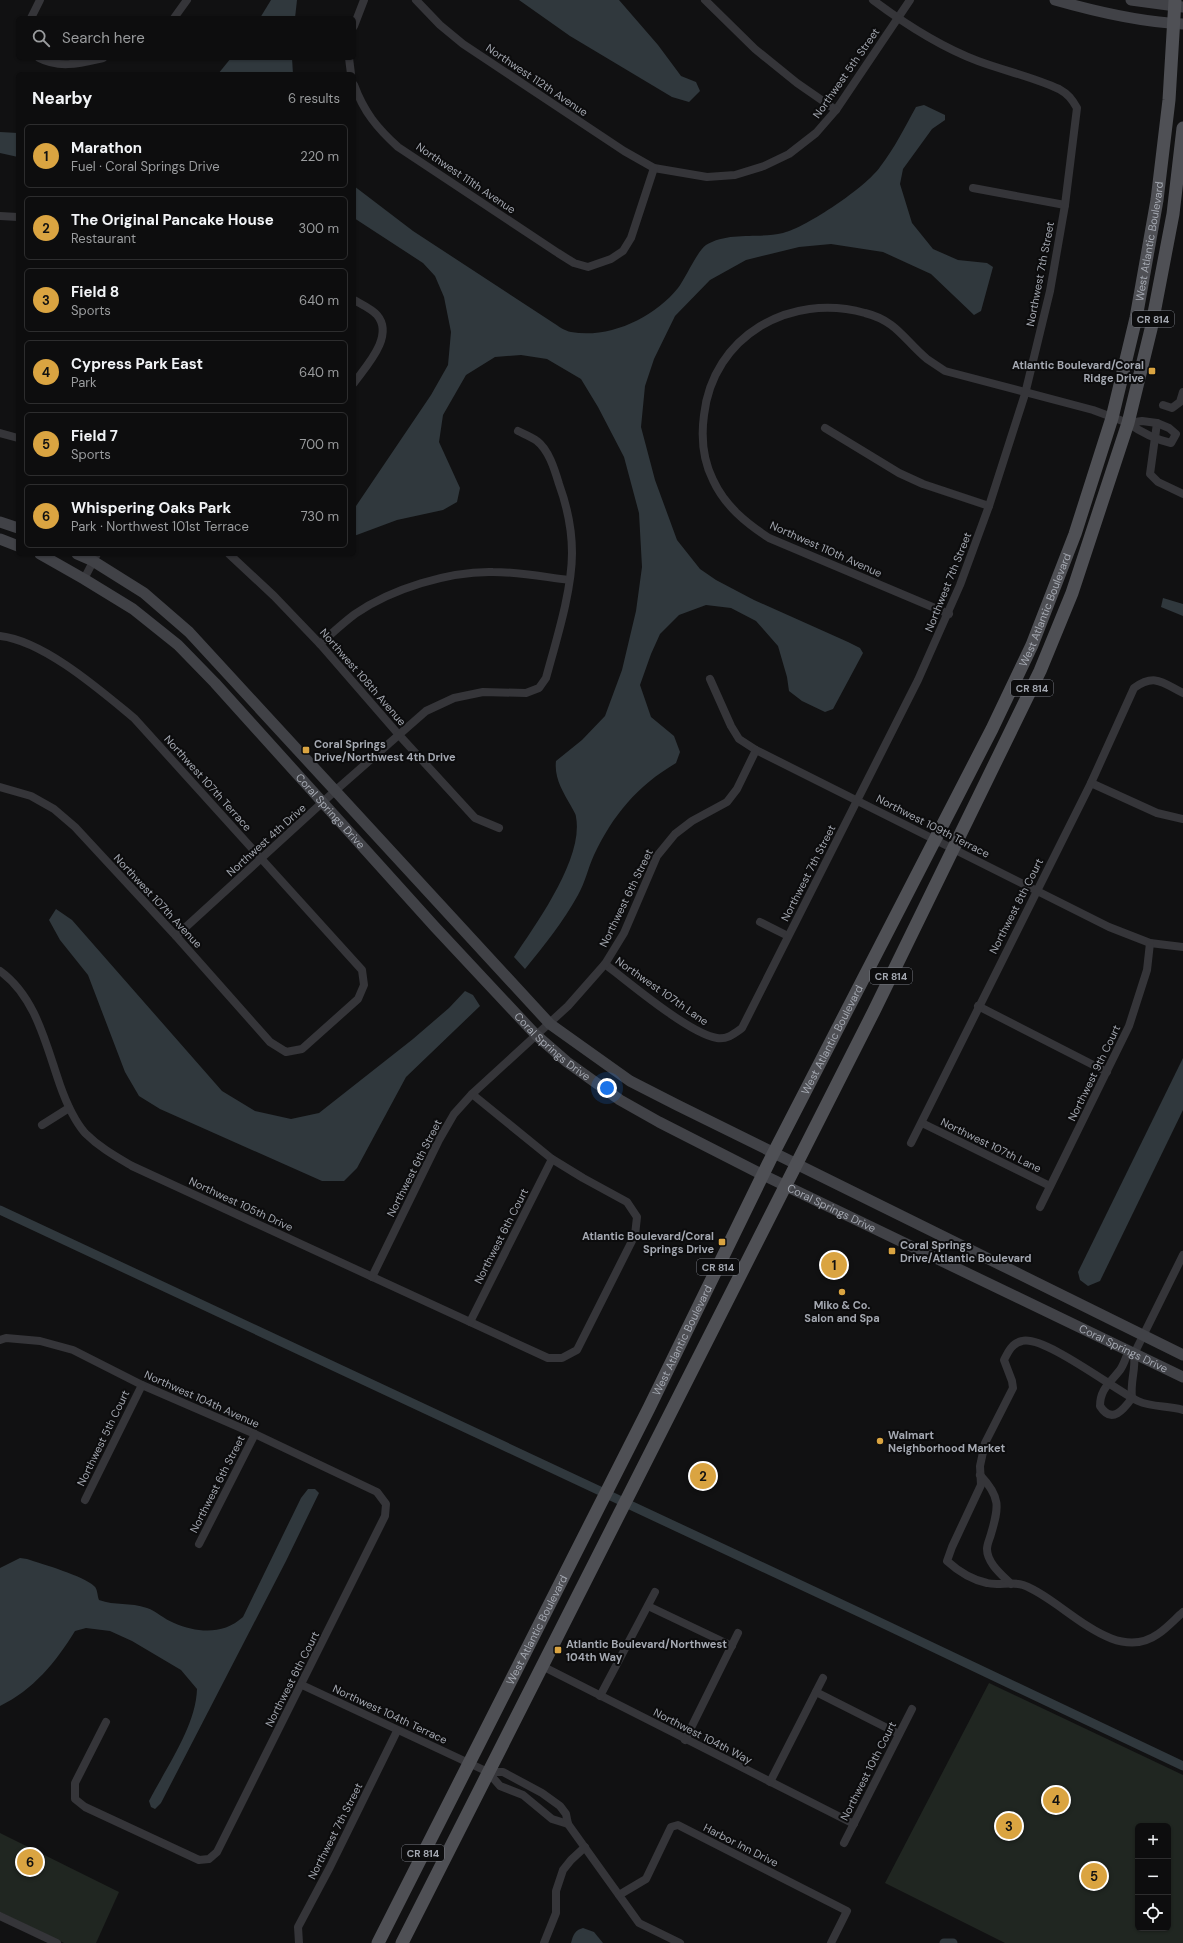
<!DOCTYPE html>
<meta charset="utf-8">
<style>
:root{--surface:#0d0d0e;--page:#1b1b1c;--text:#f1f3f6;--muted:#9a9c9e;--line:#2d2d2e;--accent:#daa441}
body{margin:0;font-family:"DM Sans",sans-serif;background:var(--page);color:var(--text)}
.controls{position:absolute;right:12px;bottom:12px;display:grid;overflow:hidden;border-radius:6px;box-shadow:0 1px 3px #0004}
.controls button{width:36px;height:36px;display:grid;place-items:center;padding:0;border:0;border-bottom:1px solid var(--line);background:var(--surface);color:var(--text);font:20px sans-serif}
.you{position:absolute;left:607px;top:1088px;width:14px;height:14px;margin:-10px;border:3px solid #fff;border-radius:50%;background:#1a73e8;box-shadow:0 0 0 6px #1a73e833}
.badge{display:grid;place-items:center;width:26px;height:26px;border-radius:50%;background:var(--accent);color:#111;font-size:13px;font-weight:700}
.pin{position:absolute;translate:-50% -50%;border:2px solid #fff;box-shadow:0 1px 4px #0006}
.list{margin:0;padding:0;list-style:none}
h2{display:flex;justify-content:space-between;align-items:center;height:52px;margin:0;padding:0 16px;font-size:17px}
h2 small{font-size:13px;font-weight:400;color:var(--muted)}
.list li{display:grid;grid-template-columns:26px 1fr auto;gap:12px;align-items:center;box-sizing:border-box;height:64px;margin:0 8px 8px;padding:0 8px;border:1px solid var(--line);border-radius:6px}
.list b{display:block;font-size:15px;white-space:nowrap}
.list p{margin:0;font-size:13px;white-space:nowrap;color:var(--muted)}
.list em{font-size:13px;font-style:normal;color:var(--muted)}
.icon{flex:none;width:22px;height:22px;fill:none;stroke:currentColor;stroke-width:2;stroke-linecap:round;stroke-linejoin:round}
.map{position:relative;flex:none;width:1183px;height:1943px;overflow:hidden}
.search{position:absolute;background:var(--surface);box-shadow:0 1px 3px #0004;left:16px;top:16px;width:340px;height:44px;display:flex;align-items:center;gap:10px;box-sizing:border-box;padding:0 14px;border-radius:6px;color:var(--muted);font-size:15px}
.panel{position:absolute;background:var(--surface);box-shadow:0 1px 3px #0004;left:16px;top:72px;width:340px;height:484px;border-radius:6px}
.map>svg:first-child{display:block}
.green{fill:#202621;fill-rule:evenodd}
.water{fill:#30383d}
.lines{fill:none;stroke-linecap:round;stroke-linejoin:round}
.canal{stroke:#30383d;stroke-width:9}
.minor{stroke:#353539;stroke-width:8}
.secondary{stroke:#414247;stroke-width:11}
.primary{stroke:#4f5055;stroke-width:13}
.poi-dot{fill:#daa441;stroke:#0c0c0d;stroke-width:1.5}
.labels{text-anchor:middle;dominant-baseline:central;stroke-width:4;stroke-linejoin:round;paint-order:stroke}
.shield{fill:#0c0c0d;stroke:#767980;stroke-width:1}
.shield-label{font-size:10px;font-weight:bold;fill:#a4a8b1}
.street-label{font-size:11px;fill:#a4a8b1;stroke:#0c0c0d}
.poi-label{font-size:11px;font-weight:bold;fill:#a4a8b1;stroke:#0c0c0d;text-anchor:start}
</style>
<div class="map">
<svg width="1183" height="1943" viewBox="0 0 1183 1943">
<rect width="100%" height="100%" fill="#111112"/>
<g class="green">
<path d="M989,1683l194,92v168h-178l-120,-60zM1138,1826h30v102h-30z"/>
<path d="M0,1833l119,59 -23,51h-32l-64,-31z"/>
</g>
<g class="water">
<path d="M271,0h26l-2,18h-35z"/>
<path d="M519,0h100l39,45 23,31 15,6 4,9 -11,11 -17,-5 -102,-61z"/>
<path d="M231,58h61l1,16h-75z"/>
<path d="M924,105l21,10v5l-13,9 -29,40 -3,15 12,39 21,26 25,11 29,3 6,4 -12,44 -7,4 -43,-41 -48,-22 -52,-8 -32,3 -53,13 -36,20 -35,36 -21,43 -9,27 -4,41 14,53 22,60 23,29 16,11 38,20 94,42 12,6 3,5 -30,56 -8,3 -23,-11 -13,-10 -2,-14 -9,-31 -22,-25 -25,-13 -25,-3 -27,10 -19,19 -9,20 -11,31 11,32 23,19 6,16 -4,11c-39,23 -63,52 -82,92 -6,13 -9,28 -16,40 -15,27 -34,51 -53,74l-11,-12c22,-33 70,-99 62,-140 0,-3 -3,-7 -5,-11 -8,-14 -17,-28 -15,-45l26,-21 23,-24 17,-46 14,-59 6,-44 -3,-54 -15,-56 -26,-50 -17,-28 -34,-20 -26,-4 -26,2 -29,18 -23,40 -4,27 21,46 -3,14 -14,8 -46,10 -43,16v-27l77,-114 17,-30 3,-33 -7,-35 -9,-21 -12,-13 -69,-45v-32l59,45 139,91c6,4 13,9 19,10 38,7 83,-14 107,-44 7,-9 20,-38 28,-43 23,-14 53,-6 77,-12 24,-6 83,-46 97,-66 14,-18 25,-40 36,-60z"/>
<path d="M0,132l18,1v24l-18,-4z"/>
<path d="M1163,598l20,6v12l-22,-9z"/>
<path d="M56,909l16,11 150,171 33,20 36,8 28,-6 94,-74 36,-31 16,-17 8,4 7,11 -74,71 -49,91 -13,13h-22l-162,-72 -21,-13 -14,-24 -37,-97 -28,-35 -11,-20z"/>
<path d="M1183,1058v52l-83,171 -12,5 -8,-6 -2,-8z"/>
<path d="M308,1489h7l4,4 -33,68 -125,242 -6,6 -4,-2 -2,-6c17,-33 47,-75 48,-112l-16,-19 -49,-29 -22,-10 -24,-3 -11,3c-19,31 -42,59 -75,75v-138l20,-10 7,1c15,5 57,17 67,27 4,3 3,10 5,14 16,6 31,2 48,8 9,3 17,11 27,15 24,10 49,12 69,-6l58,-119z"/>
<path d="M583,1928l11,4 9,11h-32c2,-8 4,-13 12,-15z"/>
</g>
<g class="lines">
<g class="canal">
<path d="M0,1210l867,406 316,150"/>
<path d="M944,1943h9"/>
</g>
<g class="minor">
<path d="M416,0l24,25 23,19 161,107 30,17 53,9 28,-2 29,-9 25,-12 27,-21 20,-23 74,-110"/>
<path d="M705,0l50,49 42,34 39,27"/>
<path d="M31,18l9,-18"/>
<path d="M174,18l13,-18"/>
<path d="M354,26l10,-26"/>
<path d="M39,58c21,11 42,5 64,0"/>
<path d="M349,58l2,16"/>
<path d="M354,85c10,27 23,43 44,62l160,106 16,10 14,4 23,-8 12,-8 8,-13 23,-70"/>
<path d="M973,188l92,17"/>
<path d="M0,216l18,1"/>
<path d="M354,300c7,4 18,9 23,15 18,21 -11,51 -23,68"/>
<path d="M1163,405l9,3 8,-6 3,-10"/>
<path d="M1157,423l-7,51 8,8 25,12"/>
<path d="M825,428l74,45 24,11 66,22"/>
<path d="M0,433l18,5"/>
<path d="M229,554l45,42 46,48 79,91 76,83 24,10"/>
<path d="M84,579l13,-25"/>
<path d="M949,614l-180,-76c-23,-15 -44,-32 -56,-58 -10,-20 -12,-43 -9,-65 9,-79 86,-123 161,-102 32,8 39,27 62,46 6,4 12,8 18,12l148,39 35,13 14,-2 15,2 12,5 7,6 -5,9c-17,-4 -29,-10 -43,-20"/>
<path d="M0,636c44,5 100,54 134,82l228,252 2,15 -6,14 -56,50 -16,3 -16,-10 -94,-106 -101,-109 -21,-18 -23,-13 -31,-9"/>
<path d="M320,644c11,-10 23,-21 35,-30 36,-25 94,-43 138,-42 26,0 51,5 76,8"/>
<path d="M710,679l21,47 8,13 17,11 353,177 41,16 33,4"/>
<path d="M1091,783l66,30 26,6"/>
<path d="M760,922l28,14"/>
<path d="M176,936l160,-146 90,-79 28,-13 29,-6 43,1 13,-5 7,-10c10,-37 26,-87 26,-125 0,-23 -5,-47 -13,-69 -4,-13 -10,-34 -22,-43 -5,-4 -13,-7 -19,-10"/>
<path d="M605,964c23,18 85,70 112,74 10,2 18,-5 25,-10l176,-348 42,-95 29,-79 36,-112 25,-103 15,-86 12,-97c-5,-9 -9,-14 -18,-19 -26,-12 -54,-18 -81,-28 -37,-14 -73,-37 -105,-61"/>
<path d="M0,971c36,26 46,74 60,114 6,17 13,34 25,48 14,14 30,23 47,33l416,192h14l15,-8 58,-115 2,-18 -10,-15 -44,-24 -31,-19 -80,-65"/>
<path d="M978,1006l129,66"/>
<path d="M922,1123l128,63"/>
<path d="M42,1125l27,-17"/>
<path d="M911,1143l180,-360 43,-95c21,-15 29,-5 49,5"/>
<path d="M1040,1207l89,-181 18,-56 3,-27"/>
<path d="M372,1277l67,-137 15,-26 18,-20 96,-88 37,-42 19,-31 33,-77 18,-22 17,-13 35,-19 10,-13 19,-39"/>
<path d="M470,1322l82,-163"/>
<path d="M0,1340l6,-2 34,3 33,9 69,35 113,49 122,58 9,12 -1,12 -168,336 -8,7 -10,1 -114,-53 -10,-8v-16l31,-61"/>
<path d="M1134,1354c2,17 -4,26 -2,44 -8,11 -20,27 -32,8 0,-17 10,-23 20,-36 3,-4 5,-10 7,-15z"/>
<path d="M1134,1354l49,-99"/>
<path d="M1183,1410c-15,-5 -30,-2 -45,-9 -23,-11 -94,-66 -116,-60 -10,2 -14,11 -18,19l8,21 1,7 -28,55 -5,23 1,19 -29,62 -5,14c11,10 26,19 40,22 11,3 25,-2 36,2 40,14 90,81 135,49 9,-6 17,-15 25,-22"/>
<path d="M980,1475c21,22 19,32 11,59 -1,4 -4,10 -4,15 0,14 15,26 24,35"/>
<path d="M85,1500l57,-115"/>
<path d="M199,1544l56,-110"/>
<path d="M648,1606l84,40"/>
<path d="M542,1666l312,158"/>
<path d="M302,1685l186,87 12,14 23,9 29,24 16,5"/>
<path d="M816,1692l83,42"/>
<path d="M600,1696l55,-104"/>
<path d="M685,1740l53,-107"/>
<path d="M488,1772h15l39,21 18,13 6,8 2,10 71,99 41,20"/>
<path d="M770,1782l53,-104"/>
<path d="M844,1843l68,-134"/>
<path d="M619,1895l27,-16 25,-52 7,-2 169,86 -16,32"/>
<path d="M0,1916l57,27"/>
<path d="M299,1943l-1,-16 32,-60 67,-136"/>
<path d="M544,1943l12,-30v-22l7,-21 8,-10 14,-13"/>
</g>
<g class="secondary">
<path d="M1055,0c42,12 84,22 128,24"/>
<path d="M1131,0l52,7"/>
<path d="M0,522l18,6"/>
<path d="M0,539l18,7"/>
<path id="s1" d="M40,554l44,25 49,30 45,36 37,38 220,244 101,108 31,27 53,38 39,22 104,53 420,202"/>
<path d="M77,554l16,7 51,32 45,39 361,392 80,57 47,24 506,250"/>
</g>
<g class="primary">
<path id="s2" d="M378,1943l271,-535 124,-254 219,-425 40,-84 43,-111 37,-116 24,-100 21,-118 12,-100 6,-100"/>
<path d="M402,1943l472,-932 166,-340 32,-78 56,-170 23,-94 22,-115 10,-86"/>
</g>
</g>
<g class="poi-dot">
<rect x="1148" y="367" width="8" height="8" rx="2"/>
<rect x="302" y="746" width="8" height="8" rx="2"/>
<rect x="718" y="1238" width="8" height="8" rx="2"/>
<rect x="888" y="1247" width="8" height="8" rx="2"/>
<circle cx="842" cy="1292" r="4"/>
<circle cx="880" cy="1441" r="4"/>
<rect x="554" y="1646" width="8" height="8" rx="2"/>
</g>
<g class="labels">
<g class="shield">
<rect x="1132" y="311" width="42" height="16" rx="3"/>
<rect x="1011" y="680" width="42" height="16" rx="3"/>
<rect x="870" y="968" width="42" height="16" rx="3"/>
<rect x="697" y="1259" width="42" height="16" rx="3"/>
<rect x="402" y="1845" width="42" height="16" rx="3"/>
</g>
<g class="shield-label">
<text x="1153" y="319">CR 814</text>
<text x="1032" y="688">CR 814</text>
<text x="891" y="976">CR 814</text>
<text x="718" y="1267">CR 814</text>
<text x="423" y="1853">CR 814</text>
</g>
<g class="street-label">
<text transform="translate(846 73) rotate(-55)">Northwest 5th Street</text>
<text transform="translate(537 80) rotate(34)">Northwest 112th Avenue</text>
<text transform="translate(466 178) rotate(34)">Northwest 111th Avenue</text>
<text stroke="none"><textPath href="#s2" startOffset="1875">West Atlantic Boulevard</textPath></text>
<text transform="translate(1040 274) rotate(-79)">Northwest 7th Street</text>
<text transform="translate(826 549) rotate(24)">Northwest 110th Avenue</text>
<text transform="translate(948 582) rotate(-68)">Northwest 7th Street</text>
<text stroke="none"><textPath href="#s2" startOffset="1491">West Atlantic Boulevard</textPath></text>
<text transform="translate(363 677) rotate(49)">Northwest 108th Avenue</text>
<text transform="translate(208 783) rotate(48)">Northwest 107th Terrace</text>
<text stroke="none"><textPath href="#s1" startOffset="391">Coral Springs Drive</textPath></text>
<text transform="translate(933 826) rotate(27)">Northwest 109th Terrace</text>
<text transform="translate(266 840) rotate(-42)">Northwest 4th Drive</text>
<text transform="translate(808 873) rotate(-63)">Northwest 7th Street</text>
<text transform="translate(626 898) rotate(-64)">Northwest 6th Street</text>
<text transform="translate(158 901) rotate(47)">Northwest 107th Avenue</text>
<text transform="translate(1016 906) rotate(-63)">Northwest 8th Court</text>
<text transform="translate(662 991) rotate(35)">Northwest 107th Lane</text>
<text stroke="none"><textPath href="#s2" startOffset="1011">West Atlantic Boulevard</textPath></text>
<text stroke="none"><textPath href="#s1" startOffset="715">Coral Springs Drive</textPath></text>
<text transform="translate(1094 1073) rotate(-64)">Northwest 9th Court</text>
<text transform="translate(991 1145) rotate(26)">Northwest 107th Lane</text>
<text transform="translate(414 1168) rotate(-63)">Northwest 6th Street</text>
<text transform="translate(241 1204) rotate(25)">Northwest 105th Drive</text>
<text stroke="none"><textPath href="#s1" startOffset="1039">Coral Springs Drive</textPath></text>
<text transform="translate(501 1236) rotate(-63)">Northwest 6th Court</text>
<text stroke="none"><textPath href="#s2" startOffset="675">West Atlantic Boulevard</textPath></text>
<text stroke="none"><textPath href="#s1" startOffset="1363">Coral Springs Drive</textPath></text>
<text transform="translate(202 1399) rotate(24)">Northwest 104th Avenue</text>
<text transform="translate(103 1438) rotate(-64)">Northwest 5th Court</text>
<text transform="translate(217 1484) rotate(-63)">Northwest 6th Street</text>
<text stroke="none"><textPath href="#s2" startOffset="351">West Atlantic Boulevard</textPath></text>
<text transform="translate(292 1679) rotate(-63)">Northwest 6th Court</text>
<text transform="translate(390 1714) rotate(25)">Northwest 104th Terrace</text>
<text transform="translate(703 1736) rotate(27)">Northwest 104th Way</text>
<text transform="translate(868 1771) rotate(-63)">Northwest 10th Court</text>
<text transform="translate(335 1831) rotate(-63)">Northwest 7th Street</text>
<text transform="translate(741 1845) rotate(27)">Harbor Inn Drive</text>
</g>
<g class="poi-label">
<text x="1144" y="365" text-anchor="end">Atlantic Boulevard/Coral<tspan x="1144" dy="13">Ridge Drive</tspan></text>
<text x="314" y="744">Coral Springs<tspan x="314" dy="13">Drive/Northwest 4th Drive</tspan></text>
<text x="714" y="1236" text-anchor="end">Atlantic Boulevard/Coral<tspan x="714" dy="13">Springs Drive</tspan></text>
<text x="900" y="1245">Coral Springs<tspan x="900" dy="13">Drive/Atlantic Boulevard</tspan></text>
<text x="842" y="1305" text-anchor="middle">Miko &amp; Co.<tspan x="842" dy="13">Salon and Spa</tspan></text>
<text x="888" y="1435">Walmart<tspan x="888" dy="13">Neighborhood Market</tspan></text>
<text x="566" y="1644">Atlantic Boulevard/Northwest<tspan x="566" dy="13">104th Way</tspan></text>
</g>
</g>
</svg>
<div class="controls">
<button>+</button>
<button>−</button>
<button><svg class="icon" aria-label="locate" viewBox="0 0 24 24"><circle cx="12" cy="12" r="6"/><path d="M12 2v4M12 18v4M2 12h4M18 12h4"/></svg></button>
</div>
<div class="you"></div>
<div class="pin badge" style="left:834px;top:1265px">1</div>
<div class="pin badge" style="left:703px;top:1476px">2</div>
<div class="pin badge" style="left:1009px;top:1826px">3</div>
<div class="pin badge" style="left:1056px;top:1800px">4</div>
<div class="pin badge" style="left:1094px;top:1876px">5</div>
<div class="pin badge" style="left:30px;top:1862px">6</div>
<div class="search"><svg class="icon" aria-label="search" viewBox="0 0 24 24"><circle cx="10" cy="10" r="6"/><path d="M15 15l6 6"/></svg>Search here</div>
<section class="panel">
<h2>Nearby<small>6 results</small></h2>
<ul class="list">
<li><span class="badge">1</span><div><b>Marathon</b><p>Fuel · Coral Springs Drive</p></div><em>220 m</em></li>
<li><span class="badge">2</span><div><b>The Original Pancake House</b><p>Restaurant</p></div><em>300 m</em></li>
<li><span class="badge">3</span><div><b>Field 8</b><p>Sports</p></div><em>640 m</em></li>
<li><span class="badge">4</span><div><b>Cypress Park East</b><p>Park</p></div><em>640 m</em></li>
<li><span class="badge">5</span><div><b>Field 7</b><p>Sports</p></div><em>700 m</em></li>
<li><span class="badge">6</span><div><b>Whispering Oaks Park</b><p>Park · Northwest 101st Terrace</p></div><em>730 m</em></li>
</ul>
</section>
</div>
